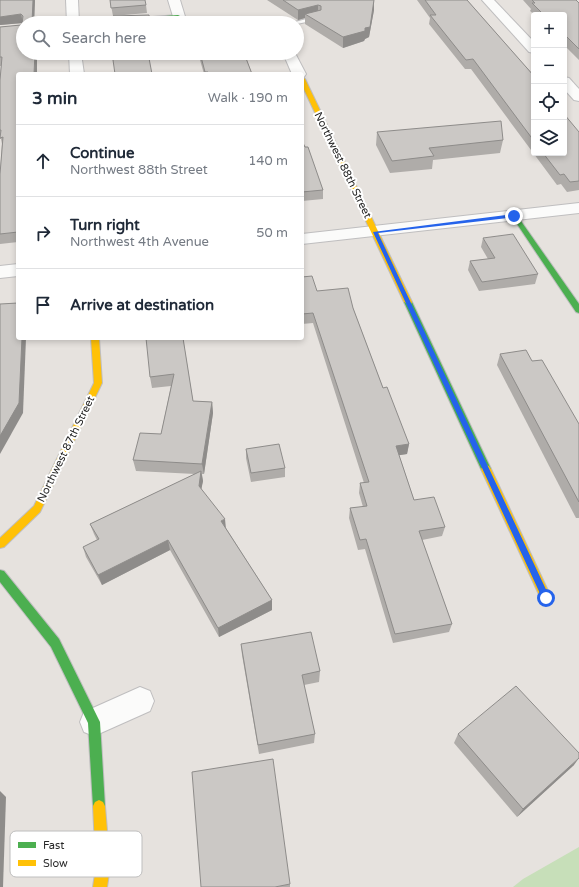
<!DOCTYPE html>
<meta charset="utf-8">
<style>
:root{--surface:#fff;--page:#f2f2f3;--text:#1f2937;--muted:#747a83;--line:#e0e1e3}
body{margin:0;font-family:"Varela Round",sans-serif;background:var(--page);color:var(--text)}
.controls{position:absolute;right:12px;top:12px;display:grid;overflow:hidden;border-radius:4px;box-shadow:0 2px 6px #0003}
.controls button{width:36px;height:36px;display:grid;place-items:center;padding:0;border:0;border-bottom:1px solid var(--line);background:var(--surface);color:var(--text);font:20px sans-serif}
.stop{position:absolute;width:12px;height:12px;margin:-9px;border:3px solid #2563eb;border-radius:50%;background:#fff}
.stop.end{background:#2563eb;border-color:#fff;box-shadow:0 1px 4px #0008}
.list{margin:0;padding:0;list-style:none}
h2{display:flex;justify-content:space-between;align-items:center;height:52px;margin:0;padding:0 16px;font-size:17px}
h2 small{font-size:13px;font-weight:400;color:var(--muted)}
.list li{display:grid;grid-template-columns:26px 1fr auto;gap:12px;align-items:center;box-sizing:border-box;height:72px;padding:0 16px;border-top:1px solid var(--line)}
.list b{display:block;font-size:15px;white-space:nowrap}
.list p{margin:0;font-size:13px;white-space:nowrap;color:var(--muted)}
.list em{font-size:13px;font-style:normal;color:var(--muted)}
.icon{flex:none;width:22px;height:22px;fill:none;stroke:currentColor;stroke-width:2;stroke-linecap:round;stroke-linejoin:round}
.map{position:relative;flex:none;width:579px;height:887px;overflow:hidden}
.search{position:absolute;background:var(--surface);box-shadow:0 2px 6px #0003;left:16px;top:16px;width:288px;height:44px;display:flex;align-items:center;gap:10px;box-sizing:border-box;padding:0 14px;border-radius:22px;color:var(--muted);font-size:15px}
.panel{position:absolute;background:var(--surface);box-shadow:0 2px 6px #0003;left:16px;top:72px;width:288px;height:268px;border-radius:4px}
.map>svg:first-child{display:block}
.green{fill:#c7dfb9}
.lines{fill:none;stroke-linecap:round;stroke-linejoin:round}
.lane-casing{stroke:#bfbebf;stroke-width:2}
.street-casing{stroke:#bfbebf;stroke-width:2}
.fast-casing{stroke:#bfbebf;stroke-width:2}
.slow-casing{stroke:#bfbebf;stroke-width:2}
.lane{fill:#fbfbfa;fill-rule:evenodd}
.street{fill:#fbfbfa;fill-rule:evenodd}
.fast{fill:#4caf50;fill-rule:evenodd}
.slow{fill:#ffc107;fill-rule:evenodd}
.wall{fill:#afaca9}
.shaded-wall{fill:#8e8c8a}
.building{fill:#cbc8c5;stroke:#8e8c8a}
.route{fill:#2563eb}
.labels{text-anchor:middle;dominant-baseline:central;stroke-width:4;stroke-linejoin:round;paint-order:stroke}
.street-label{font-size:11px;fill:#272727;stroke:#fff}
.key{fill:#fff;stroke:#bebebe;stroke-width:1}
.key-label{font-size:11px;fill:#272727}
</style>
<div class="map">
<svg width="579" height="887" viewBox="0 0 579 887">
<rect width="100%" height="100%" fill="#e6e2de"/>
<path class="green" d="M579,847v40h-66l10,-8z"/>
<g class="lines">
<defs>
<path id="lane" d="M318,16l2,1v2l-23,5v-1h-6z"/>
<g id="street">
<path d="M66,0h12l1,23h-12z"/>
<path d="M168,0h12l7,23h-12z"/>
<path d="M482,0h12l40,42v11l-5,-1z"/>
<path d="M69,53h12l3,21h-14z"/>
<path d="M283,53h12l11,21 -2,3h-2v-3h-10z"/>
<path d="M564,77l5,1 10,11v12l-5,-1 -10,-11z"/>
<path d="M579,203v10l-277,31v-10z"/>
<path d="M18,264v12l-18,2v-12z"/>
<path d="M140,687l10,4 4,10 -4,10 -56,25 -10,-4 -4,-10 4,-10z"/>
</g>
<g id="fast">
<path d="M178,15l2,1v1l-71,6h-21l2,-1z"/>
<path d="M514,213l2,1 63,90v9l-3,-1 -65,-97z"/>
<path d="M405,300h3l4,2 79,167 -2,3h-6l-2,-3 -77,-167z"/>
<path d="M0,570l4,1 55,68 39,79 2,4 5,84 -2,4 -4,2 -4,-2 -2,-4 -5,-83 -37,-76 -51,-65z"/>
</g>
<g id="slow">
<path d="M302,77l3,2 107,223 -1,2h-3l-4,-2 -102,-217z"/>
<path d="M91,338h8l3,45 -62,129 -36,35 -4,1v-10l34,-32 60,-123z"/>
<path d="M486,465l3,1 2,3 59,126 1,3 -1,3 -4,2 -4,-2 -61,-132 2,-3z"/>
<path d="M99,800l4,2 2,4 5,61 -3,20h-14l3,-20 -3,-61 2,-4z"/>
</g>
</defs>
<use href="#lane" class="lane-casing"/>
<use href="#street" class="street-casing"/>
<use href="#fast" class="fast-casing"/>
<use href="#slow" class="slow-casing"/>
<use href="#lane" class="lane"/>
<use href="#street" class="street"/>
<use href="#fast" class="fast"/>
<use href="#slow" class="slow"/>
</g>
<g class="wall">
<path d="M0,0h35l-1,23h-11v30h14v21h-19v168l-18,2v-70l2,-30 -1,-5h-1v-59l1,-14h-1v-39l21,-2 1,-1v-1l-22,2z"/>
<path d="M110,0l36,5 1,8 -34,3z"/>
<path d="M267,0h107v10l-5,27 -4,2 -1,2 -21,7 -38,-24v-6l-7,2z"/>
<path d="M417,0h50l67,76v77h30l15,-21v58l-12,2 -6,-8 -4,1 -86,-116h-6l-36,-45 1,-6z"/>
<path d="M523,0h53l3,3v57l-15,-15v-30h-29l-5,-4 1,-2z"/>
<path d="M196,53h71v4l-21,1 6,16h-48l-4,-14h-2z"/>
<path d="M377,132l126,8 -3,13 -67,7 -1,9 -42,4 -14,-28z"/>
<path d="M302,141l21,49v9l-21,2z"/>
<path d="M483,238l55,36 -3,10 -56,7 -11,-21 2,-9 18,-2 -7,-12z"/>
<path d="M302,277l15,14 36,17 30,80 26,56 -2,10 -8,1 15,45 31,27 -3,9 -20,4 30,84 -3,8 -56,11 -28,-94 -7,1 -9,-32 1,-10 13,-1 -4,-14 1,-10h4l-51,-160 -11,1z"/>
<path d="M183,338l10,63 19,1 1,11 -9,61h-2l1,7 -2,8 71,111v10l-53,27 -49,-87 -68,35 -16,-28 -3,-10 14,-7 -3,-6 -4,-10 105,-50 -59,-3 -3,-11 28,-26 10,-48 -19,2 -2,-11z"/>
<path d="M500,354l32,7 47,63v94h-3l-79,-153z"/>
<path d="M246,449l39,19v9l-34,5 -5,-24z"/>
<path d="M241,644l79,27 -1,11 -15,3 11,49 -1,9 -55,11 -17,-99z"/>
<path d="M458,734l116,31 -57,52 -63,-74z"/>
<path d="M290,884v3h-89z"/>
</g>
<g class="shaded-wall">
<path d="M33,0h2l-1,23h-2z"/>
<path d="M374,0v10l-5,27 -4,2 -1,2 -21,7v-11l22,-9z"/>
<path d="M318,5v10l-13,-1v4l-7,2v-10z"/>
<path d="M21,14l2,9 -23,2v-8z"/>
<path d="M35,53h2v21h-3z"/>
<path d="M22,338h4l-3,75 -23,41v-18z"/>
<path d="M212,402l1,11 -9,61 -2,-10z"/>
<path d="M409,444l-2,10 -13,2 2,-10z"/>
<path d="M201,471l2,10 -3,15 -1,-10z"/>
<path d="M225,519l1,10 -5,-8z"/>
<path d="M168,540l2,10 -68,35 -4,-10z"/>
<path d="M272,600v10l-53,27 -1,-9z"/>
<path d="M579,758l-5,7 -57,52 6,-8z"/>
<path d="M0,791l6,6 -3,90h-3z"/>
</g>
<g class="building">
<path d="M0,0h33l-1,23h-9v30h12l-1,21h-16v158l-18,2v-60l3,-37 -3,1 1,-8h-1v-50l2,-23h-2v-30l21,-2 1,-1 1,-8 -2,-2 -21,3z"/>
<path d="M110,0h35l1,5 -35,3z"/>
<path d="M283,0h91l-4,27 -5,1v3l-22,6 -38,-23 16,-4v-4l-3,-1 -20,5z"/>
<path d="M425,0h42l67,76v65l-61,-82 -7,1 -36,-45h6z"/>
<path d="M532,0h44l3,3v46l-15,-15v-19h-20l-12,-12h3z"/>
<path d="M149,15l1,8h-36l-1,-7z"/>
<path d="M256,21l1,2h-21z"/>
<path d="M112,53h36l4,21h-37z"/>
<path d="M200,53h44l8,21h-43l-1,-2h-3z"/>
<path d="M564,114l15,18v49l-9,1 -6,-8 -4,1 -17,-22h21z"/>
<path d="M501,121l2,19 -74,8 5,8 -42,5 -15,-29z"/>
<path d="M302,141l3,6h3l15,43 -21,2z"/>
<path d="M513,234l25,40 -56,8 -12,-21 25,-3 -12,-20z"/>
<path d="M312,276l5,15 31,-3 5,20 30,80 4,-1 22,57 -13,2 18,54 20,-3 11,30 -26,4 33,93 -57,10 -29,-95 -6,1 -10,-32 17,-2 -7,-23 9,-1 -56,-169 -11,1v-37z"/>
<path d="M18,303v35h4l-3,65 -19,33v-132z"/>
<path d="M146,338h37l10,63 19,1 -10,62 -69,-4 7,-27 21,1 13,-60 -24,3z"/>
<path d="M526,350l6,11 10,-1 37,64v78l-79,-148z"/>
<path d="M279,444l6,24 -34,5 -5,-24z"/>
<path d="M201,471l-2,15 26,33 -4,2 51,79 -54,28 -50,-88 -70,35 -15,-28 16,-8 -9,-15z"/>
<path d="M311,632l9,39 -18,4 13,59 -57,11 -17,-101z"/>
<path d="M516,686l63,67v5l-56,51 -65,-75z"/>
<path d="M273,759l17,125 -15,3h-74l-9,-115z"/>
</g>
<path class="route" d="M514,214l2,3 -138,16 172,365 -4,3 -3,-1 -170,-368z"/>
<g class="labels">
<g class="street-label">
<text transform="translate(343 165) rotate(64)">Northwest 88th Street</text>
<text transform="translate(66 449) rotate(-64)">Northwest 87th Street</text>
</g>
</g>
<rect x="10" y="831" width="132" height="46" rx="6" class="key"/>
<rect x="18" y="842" width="18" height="6" fill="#4caf50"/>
<rect x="18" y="860" width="18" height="6" fill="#ffc107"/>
<g class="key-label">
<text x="43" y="849">Fast</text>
<text x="43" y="867">Slow</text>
</g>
</svg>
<div class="controls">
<button>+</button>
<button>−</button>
<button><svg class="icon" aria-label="locate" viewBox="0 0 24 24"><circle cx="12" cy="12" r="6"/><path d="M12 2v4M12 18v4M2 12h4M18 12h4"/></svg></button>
<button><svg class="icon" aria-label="layers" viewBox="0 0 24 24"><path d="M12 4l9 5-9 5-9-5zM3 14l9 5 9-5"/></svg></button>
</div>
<div class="stop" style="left:546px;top:598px"></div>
<div class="stop end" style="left:514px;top:216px"></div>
<div class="search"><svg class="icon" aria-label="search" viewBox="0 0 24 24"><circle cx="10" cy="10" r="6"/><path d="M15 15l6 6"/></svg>Search here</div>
<section class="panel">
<h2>3 min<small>Walk · 190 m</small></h2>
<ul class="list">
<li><svg class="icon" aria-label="ahead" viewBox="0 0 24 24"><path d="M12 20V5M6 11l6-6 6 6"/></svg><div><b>Continue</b><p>Northwest 88th Street</p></div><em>140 m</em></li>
<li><svg class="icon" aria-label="right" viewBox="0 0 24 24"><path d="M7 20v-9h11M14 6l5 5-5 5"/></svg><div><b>Turn right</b><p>Northwest 4th Avenue</p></div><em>50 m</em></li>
<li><svg class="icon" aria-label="arrive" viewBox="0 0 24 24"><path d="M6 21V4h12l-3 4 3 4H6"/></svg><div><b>Arrive at destination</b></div></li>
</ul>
</section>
</div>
